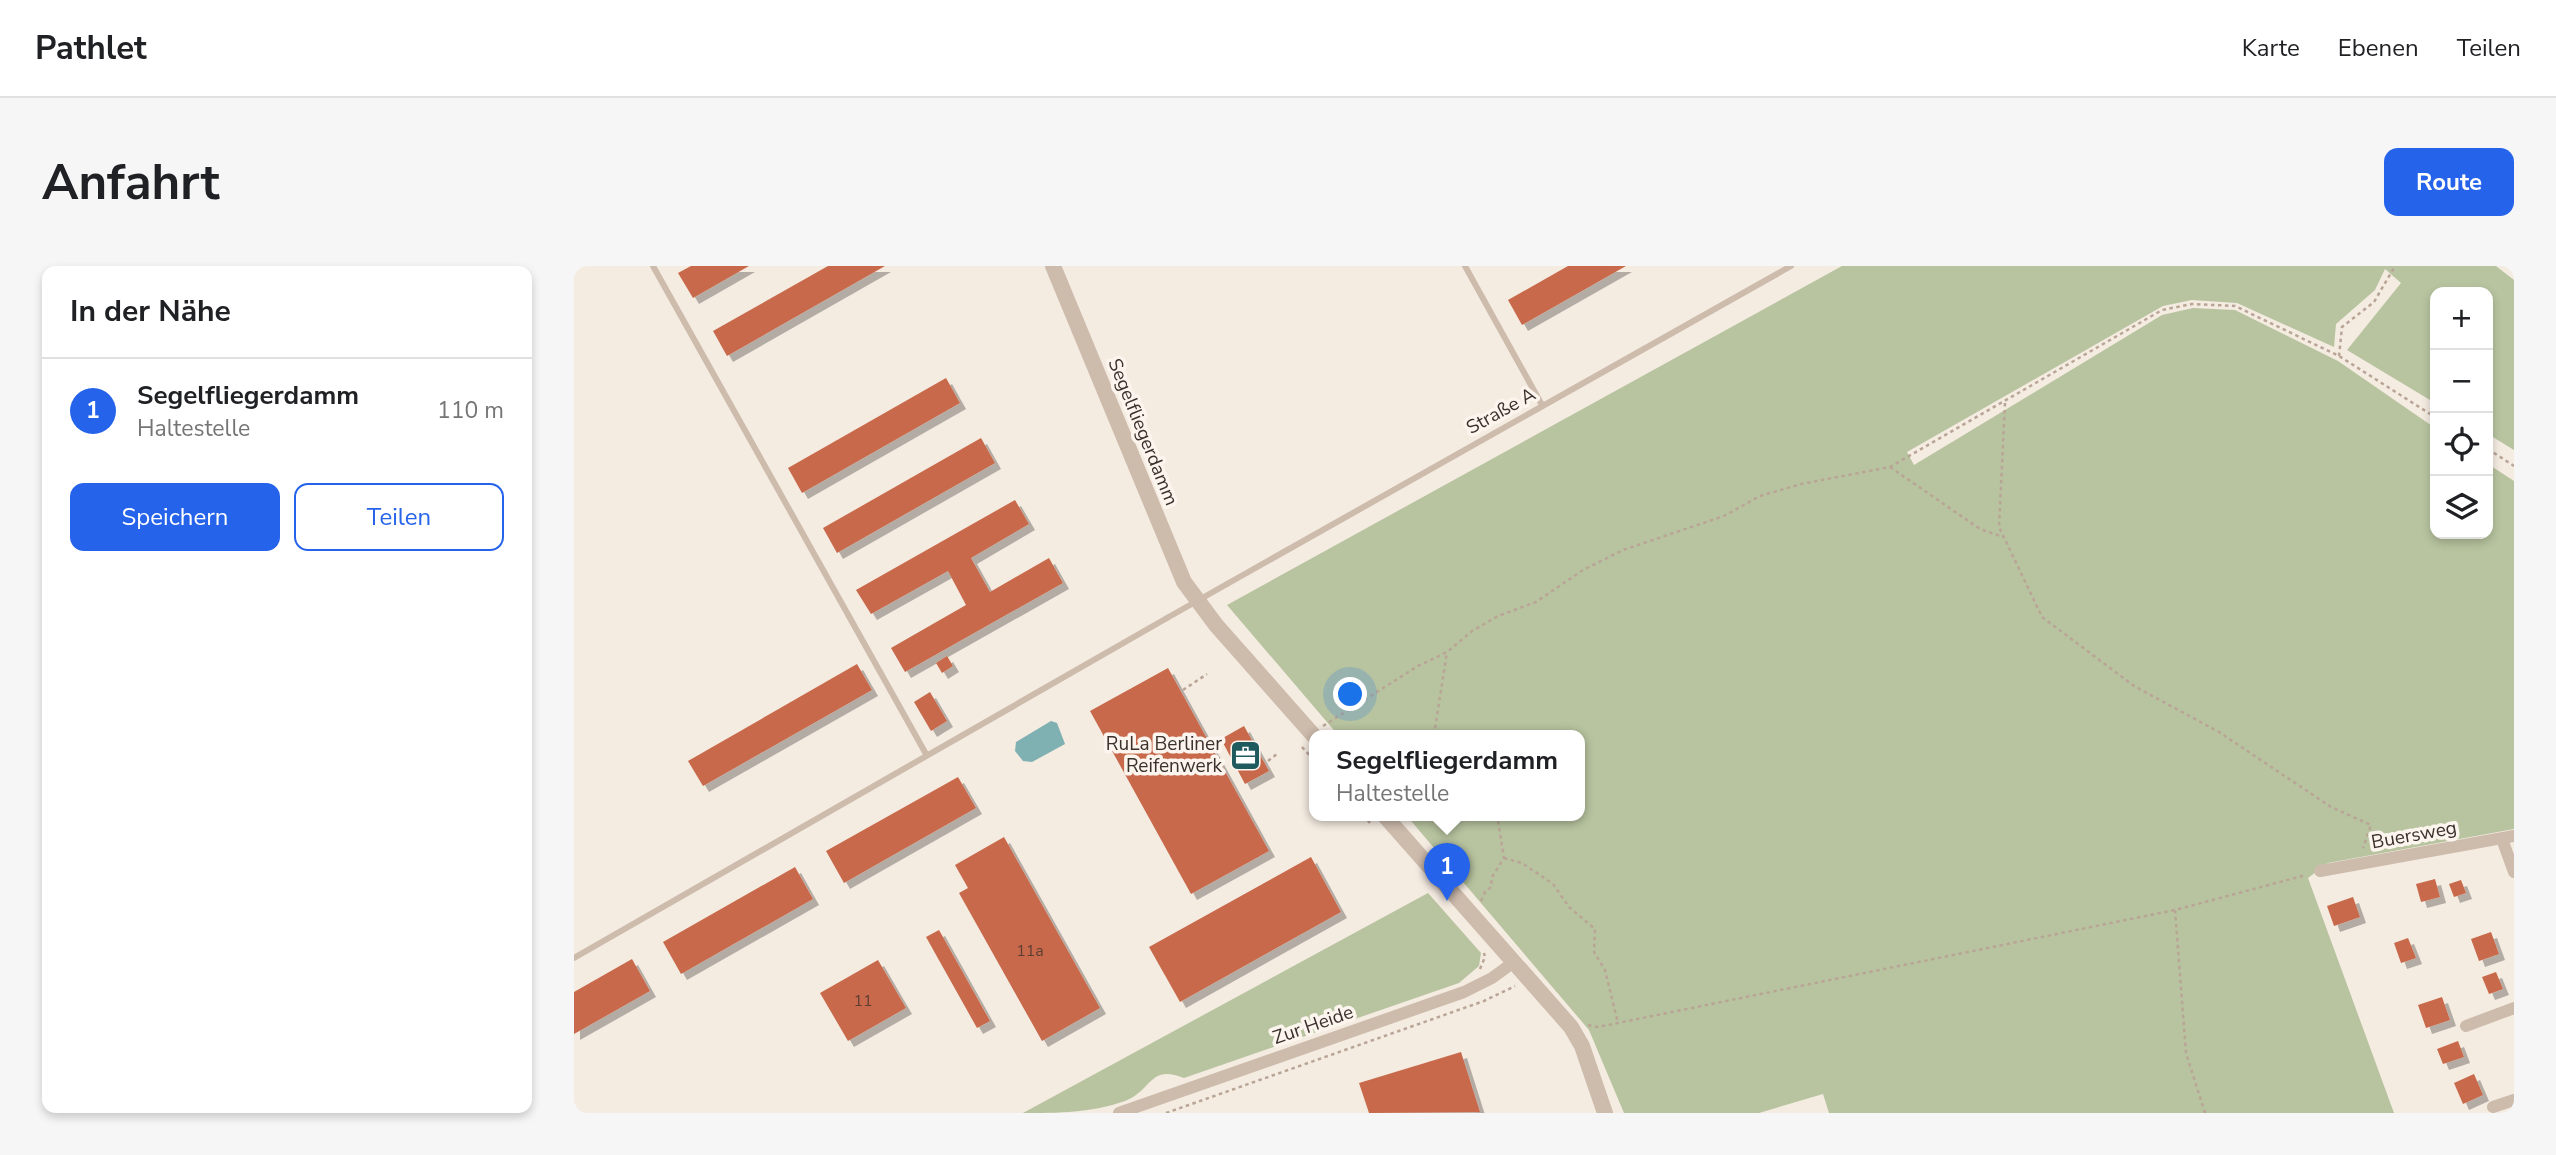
<!DOCTYPE html>
<html lang="de">
<meta charset="utf-8">
<style>
:root{--surface:#fff;--page:#f6f6f6;--text:#202124;--muted:#757577;--line:#e0e0e0;--accent:#2563eb}
body{margin:0;font-family:"Nunito Sans",sans-serif;background:var(--page);color:var(--text)}
.controls{position:absolute;right:21px;top:21px;display:grid;overflow:hidden;border-radius:14px;box-shadow:0 4px 10px #0003}
.controls button{width:63px;height:63px;display:grid;place-items:center;padding:0;border:0;border-bottom:2px solid var(--line);background:var(--surface);color:var(--text);font:35px sans-serif}
.you{position:absolute;left:777px;top:429px;width:24px;height:24px;margin:-18px;border:5px solid #fff;border-radius:50%;background:#1a73e8;box-shadow:0 0 0 10px #1a73e833}
.badge{display:grid;place-items:center;width:46px;height:46px;border-radius:50%;background:var(--accent);color:#fff;font-size:23px;font-weight:700}
.pin{position:absolute;translate:-50% -58px;filter:drop-shadow(0 2px 4px #0008)}
.pin::after{content:'';position:absolute;top:37px;width:24px;height:21px;background:inherit;clip-path:polygon(0 0,100% 0,50% 100%)}
.popup{position:absolute;left:735px;top:464px;width:276px;height:91px;box-sizing:border-box;display:grid;place-content:center;border-radius:14px;background:var(--surface);filter:drop-shadow(0 2px 5px #0005);font-size:23px;white-space:nowrap;color:var(--muted)}
.popup b{font-size:26px;color:var(--text)}
.popup::after{content:'';position:absolute;left:50%;top:100%;margin-left:-14px;border:14px solid transparent;border-top-color:var(--surface)}
.list{margin:0;padding:0;list-style:none}
h2{display:flex;justify-content:space-between;align-items:center;height:91px;margin:0;padding:0 28px;font-size:30px}
h2 small{font-size:23px;font-weight:400;color:var(--muted)}
.list li{display:grid;grid-template-columns:46px 1fr auto;gap:21px;align-items:center;box-sizing:border-box;height:105px;padding:0 28px;border-top:2px solid var(--line)}
.list b{display:block;font-size:26px;white-space:nowrap}
.list p{margin:0;font-size:23px;white-space:nowrap;color:var(--muted)}
.list em{font-size:23px;font-style:normal;color:var(--muted)}
.actions{display:flex;gap:14px;padding:21px 28px}
.actions a{flex:1;padding:16px 0;border:2px solid var(--accent);border-radius:14px;text-align:center;font-size:24px;color:var(--accent)}
.actions .main{background:var(--accent);color:#fff}
.icon{flex:none;width:38px;height:38px;fill:none;stroke:currentColor;stroke-width:2;stroke-linecap:round;stroke-linejoin:round}
.map{position:relative;flex:none;width:1940px;height:847px;overflow:hidden;border-radius:14px}
header{display:flex;align-items:center;gap:42px;box-sizing:border-box;height:98px;padding:0 35px;background:var(--surface);border-bottom:2px solid var(--line)}
header strong{font-size:33px}
nav{display:flex;gap:38px;margin-inline-start:auto;font-size:24px}
.intro{display:flex;align-items:center;justify-content:space-between;box-sizing:border-box;height:168px;padding:0 42px}
h1{margin:0;font-size:49px}
.button{padding:18px 32px;border-radius:14px;background:var(--accent);color:#fff;font-size:24px;font-weight:700}
main{display:flex;gap:42px;padding:0 42px}
aside{flex:1;background:var(--surface);border-radius:14px;box-shadow:0 4px 10px #0003}
.map>svg:first-child{display:block}
.green{fill:#b8c4a0}
.water{fill:#7fb0b2}
.building{fill:#c8694b;filter:url(#shadow)}
.lines{fill:none;stroke-linecap:round;stroke-linejoin:round}
.path{stroke:#b9a596;stroke-width:2.5;stroke-dasharray:3.5 3.5;stroke-linecap:butt}
.service{stroke:#cdbbac;stroke-width:6}
.minor{stroke:#cdbbac;stroke-width:12}
.tertiary{stroke:#cdbbac;stroke-width:16}
.service-bridge{stroke:#cdbbac;stroke-width:6}
.labels{text-anchor:middle;dominant-baseline:central;stroke-width:7;stroke-linejoin:round;paint-order:stroke}
.number-label{font-size:16px;fill:#5e3e33}
.street-label{font-size:19px;fill:#3b302b;stroke:#fbf5ee}
.poi-label{font-size:19px;fill:#3b302b;stroke:#fbf5ee;text-anchor:end}
</style>
<header>
<strong>Pathlet</strong>
<nav><a>Karte</a><a>Ebenen</a><a>Teilen</a></nav>
</header>
<div class="intro"><h1>Anfahrt</h1><a class="button">Route</a></div>
<main>
<aside>
<h2>In der Nähe<small></small></h2>
<ul class="list">
<li><span class="badge">1</span><div><b>Segelfliegerdamm</b><p>Haltestelle</p></div><em>110 m</em></li>
</ul>
<div class="actions"><a class="main">Speichern</a><a>Teilen</a></div>
</aside>
<div class="map">
<svg width="1940" height="847" viewBox="0 0 1940 847">
<defs>
<filter id="shadow"><feDropShadow dx="6" dy="6" stdDeviation="0" flood-color="#0004"/></filter>
</defs>
<rect width="100%" height="100%" fill="#f4ebe1"/>
<g class="green">
<path d="M1268,0h654l18,14v170l-26,-16v-142h-53v111l-88,-53 54,-67 -16,-14 -10,21 -39,34 -2,23 -97,-44 -45,-3 -29,6 -256,146 7,13 248,-150 31,-7 42,2 103,51 97,67v106h53v-70l26,17v348l-186,34 -20,15 86,235h-565l-6,-19 -64,19h-135l-35,-83 -183,-215h174v-80h-242l-111,-130z"/>
<path d="M854,627l53,60 -2,13 -20,17 -275,95c-35,-14 -32,13 -59,23 -34,12 -66,12 -102,12z"/>
</g>
<path class="water" d="M477,455l6,2 8,21 -33,18 -9,-1 -8,-10 1,-9z"/>
<g class="building">
<path d="M117,0h58l-56,32 -15,-25z"/>
<path d="M254,0h57l-158,90 -14,-25z"/>
<path d="M994,0h58l-104,59 -14,-25z"/>
<path d="M372,112l14,25 -158,90 -14,-25z"/>
<path d="M407,172l14,25 -158,90 -14,-25z"/>
<path d="M441,234l14,24 -58,34 19,34 59,-34 14,25 -158,89 -14,-24 75,-43 -18,-34 -77,43 -15,-24z"/>
<path d="M373,390l6,10 -11,7 -6,-10z"/>
<path d="M283,398l15,26 -169,96 -15,-25z"/>
<path d="M594,402l101,183 -78,43 -101,-183z"/>
<path d="M356,426l17,29 -16,10 -17,-29z"/>
<path d="M670,460l25,45 -24,13 -24,-45z"/>
<path d="M384,511l18,31 -132,75 -18,-32z"/>
<path d="M430,571l96,171 -58,33 -83,-148 9,-5 -13,-23z"/>
<path d="M737,591l30,55 -161,90 -31,-55z"/>
<path d="M221,601l18,32 -132,75 -18,-32z"/>
<path d="M1861,613l5,18 -19,5 -5,-18z"/>
<path d="M1887,614l5,13 -12,4 -5,-13z"/>
<path d="M1779,631l7,20 -26,9 -7,-20z"/>
<path d="M365,664l51,91 -13,7 -51,-91z"/>
<path d="M1917,666l8,22 -20,7 -8,-22z"/>
<path d="M1834,672l8,20 -15,5 -7,-20z"/>
<path d="M58,693l18,32 -76,43v-42z"/>
<path d="M304,694l28,48 -58,33 -28,-48z"/>
<path d="M1922,706l7,17 -14,5 -7,-17z"/>
<path d="M1868,731l8,23 -24,8 -8,-23z"/>
<path d="M1884,775l6,16 -21,7 -6,-15z"/>
<path d="M887,786l19,60 -111,1 -10,-30z"/>
<path d="M1900,808l9,21 -20,9 -9,-21z"/>
</g>
<g class="lines">
<g class="path">
<path d="M1765,90l3,-29 32,-25 21,-36"/>
<path d="M1431,137l-6,124 43,90 92,69 85,46 112,75 40,18 -8,23"/>
<path d="M1914,183l26,17"/>
<path d="M1316,201l90,62 23,8"/>
<path d="M609,424l24,-16"/>
<path d="M749,460l95,-60 29,-14 25,-21 26,-15 38,-14 47,-32 40,-20 101,-34 36,-20 41,-12 89,-17 272,-157 30,-6 43,2 104,50 96,61"/>
<path d="M860,469l13,-83"/>
<path d="M728,481l12,13"/>
<path d="M694,495l9,-7"/>
<path d="M789,549l8,9"/>
<path d="M930,592l18,5 31,21 16,23 26,22 -1,23 11,18 13,53"/>
<path d="M907,635l4,-9 6,-5 1,-10 12,-19 -7,-43"/>
<path d="M1601,644l11,143 19,60"/>
<path d="M906,703l5,-12 -1,-4"/>
<path d="M1014,759l10,2 577,-117 131,-35"/>
<path d="M592,847l318,-112 31,-15"/>
</g>
<g class="service">
<path d="M79,0l273,488"/>
<path d="M891,0l77,139"/>
<path d="M653,318l564,-318"/>
<path d="M0,692l593,-340"/>
</g>
<g class="minor">
<path d="M1928,573l12,33"/>
<path d="M1746,605l194,-35"/>
<path d="M1892,760l48,-18"/>
<path d="M1919,841l21,-7"/>
<path d="M545,847l345,-121 28,-14 22,-16"/>
</g>
<g class="tertiary">
<path d="M479,0l131,316 32,43 98,111"/>
<path d="M810,549l187,212 11,19 23,67"/>
</g>
<path class="service-bridge" d="M593,352l60,-34"/>
</g>
<defs>
<symbol id="office-square" viewBox="-11 -11 22 22"><rect x="-9" y="-9" width="18" height="18" rx="4" fill="#1f5a5e" stroke="#fbf5ee"/><path d="M-6-3h4V-5.5h4V-3h4V5H-6ZM-1-4.5V-3h2v-1.5ZM-6 0V1H6V0Z" fill="#fff"/></symbol>
</defs>
<g fill-rule="evenodd">
<use href="#office-square" x="654" y="472" width="35" height="35"/>
</g>
<g class="labels">
<g class="number-label">
<text x="456" y="685">11a</text>
<text x="289" y="735">11</text>
</g>
<g class="street-label">
<text transform="translate(927 145) rotate(-29)">Straße A</text>
<text transform="translate(569 166) rotate(68)">Segelfliegerdamm</text>
<text transform="translate(1840 569) rotate(-10)">Buersweg</text>
<text transform="translate(739 759) rotate(-19)">Zur Heide</text>
</g>
<g class="poi-label">
<text x="648" y="478">RuLa Berliner<tspan x="648" dy="22">Reifenwerk</tspan></text>
</g>
</g>
</svg>
<div class="controls">
<button>+</button>
<button>−</button>
<button><svg class="icon" aria-label="locate" viewBox="0 0 24 24"><circle cx="12" cy="12" r="6"/><path d="M12 2v4M12 18v4M2 12h4M18 12h4"/></svg></button>
<button><svg class="icon" aria-label="layers" viewBox="0 0 24 24"><path d="M12 4l9 5-9 5-9-5zM3 14l9 5 9-5"/></svg></button>
</div>
<div class="you"></div>
<div class="pin badge" style="left:873px;top:635px">1</div>
<div class="popup"><b>Segelfliegerdamm</b>Haltestelle</div>
</div>
</main>
